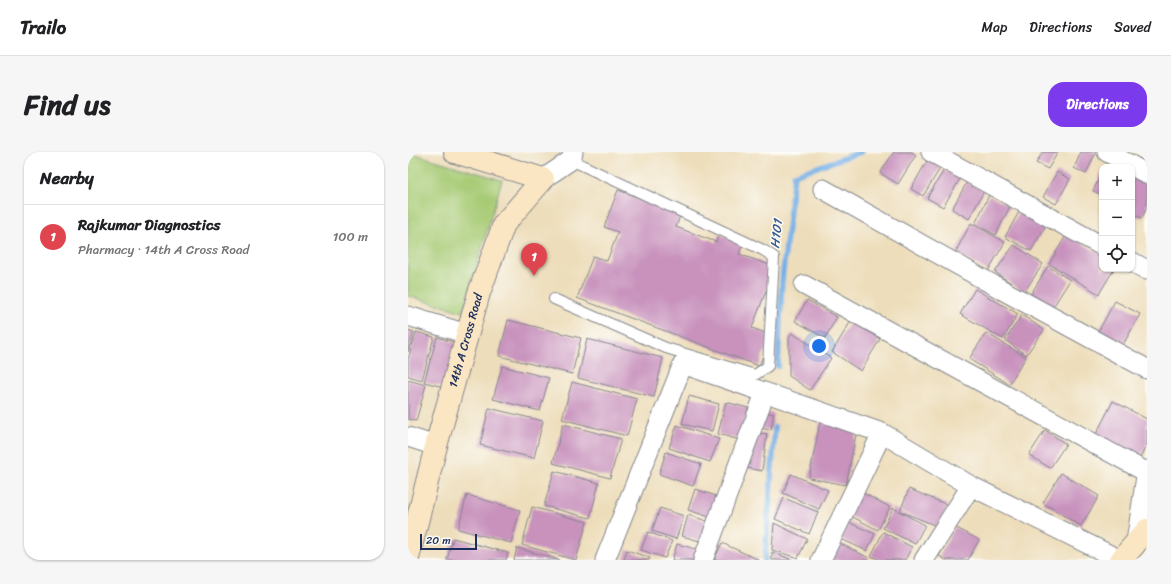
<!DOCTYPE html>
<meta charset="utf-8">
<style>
:root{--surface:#fff;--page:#f6f6f6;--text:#202124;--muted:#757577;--line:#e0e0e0;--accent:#7c3aed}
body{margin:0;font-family:Sriracha,sans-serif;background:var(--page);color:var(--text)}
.controls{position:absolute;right:12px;top:12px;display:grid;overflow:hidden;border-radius:8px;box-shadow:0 1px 3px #0004}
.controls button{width:36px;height:36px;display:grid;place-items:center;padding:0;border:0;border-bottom:1px solid var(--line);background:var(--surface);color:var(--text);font:20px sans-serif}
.scale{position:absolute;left:12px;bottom:10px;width:57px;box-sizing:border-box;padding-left:4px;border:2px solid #1b2f5e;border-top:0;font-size:11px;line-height:14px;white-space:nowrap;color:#1b2f5e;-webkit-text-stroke:3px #fdfcf7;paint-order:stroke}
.you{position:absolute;left:411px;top:194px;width:14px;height:14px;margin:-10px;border:3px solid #fff;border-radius:50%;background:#1a73e8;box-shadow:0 0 0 6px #1a73e833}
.badge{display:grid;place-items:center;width:26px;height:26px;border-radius:50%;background:var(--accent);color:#fff;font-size:13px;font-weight:700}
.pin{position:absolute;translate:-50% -33px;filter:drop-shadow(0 1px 2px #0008)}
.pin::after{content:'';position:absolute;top:21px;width:14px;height:12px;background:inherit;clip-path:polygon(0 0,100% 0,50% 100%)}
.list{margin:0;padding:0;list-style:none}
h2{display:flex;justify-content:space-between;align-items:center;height:52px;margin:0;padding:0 16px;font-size:17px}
h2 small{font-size:13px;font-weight:400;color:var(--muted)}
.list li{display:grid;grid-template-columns:26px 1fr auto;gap:12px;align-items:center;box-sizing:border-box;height:64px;padding:0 16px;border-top:1px solid var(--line)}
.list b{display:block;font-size:15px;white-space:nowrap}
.list p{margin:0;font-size:13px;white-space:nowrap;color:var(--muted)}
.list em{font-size:13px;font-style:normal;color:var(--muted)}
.icon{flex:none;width:22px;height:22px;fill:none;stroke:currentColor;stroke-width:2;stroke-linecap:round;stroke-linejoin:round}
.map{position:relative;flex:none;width:739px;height:408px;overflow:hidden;border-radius:16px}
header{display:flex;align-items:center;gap:24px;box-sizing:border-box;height:56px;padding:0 20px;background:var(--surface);border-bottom:1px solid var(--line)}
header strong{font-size:19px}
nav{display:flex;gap:22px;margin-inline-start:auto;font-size:14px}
.intro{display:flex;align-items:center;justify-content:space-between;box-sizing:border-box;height:96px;padding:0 24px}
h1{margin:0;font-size:28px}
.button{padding:10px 18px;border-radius:16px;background:var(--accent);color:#fff;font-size:14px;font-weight:700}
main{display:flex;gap:24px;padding:0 24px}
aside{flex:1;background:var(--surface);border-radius:16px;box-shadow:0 1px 3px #0004}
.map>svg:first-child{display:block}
.green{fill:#a7cb75;stroke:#617d6a}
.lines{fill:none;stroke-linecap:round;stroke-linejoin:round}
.stream{stroke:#77b0e7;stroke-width:5.5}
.building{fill:#c892bd}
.lane-casing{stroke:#84868c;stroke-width:12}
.street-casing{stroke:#84868c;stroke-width:21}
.secondary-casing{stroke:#84868c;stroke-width:24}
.lane{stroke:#fff;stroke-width:10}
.street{stroke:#fff;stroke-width:19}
.secondary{stroke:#fbe6c3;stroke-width:22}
.labels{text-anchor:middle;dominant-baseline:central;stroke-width:3;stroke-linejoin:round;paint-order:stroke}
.street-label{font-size:12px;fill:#1b2f5e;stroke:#fdfcf7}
.water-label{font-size:13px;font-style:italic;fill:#3b5c8e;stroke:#fdfcf7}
</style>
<header>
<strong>Trailo</strong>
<nav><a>Map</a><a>Directions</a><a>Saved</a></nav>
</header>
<div class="intro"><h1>Find us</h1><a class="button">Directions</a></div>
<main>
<aside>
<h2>Nearby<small></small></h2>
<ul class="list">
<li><span class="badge" style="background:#e0444e">1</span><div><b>Rajkumar Diagnostics</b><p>Pharmacy · 14th A Cross Road</p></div><em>100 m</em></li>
</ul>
</aside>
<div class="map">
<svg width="739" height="408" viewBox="0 0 739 408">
<rect width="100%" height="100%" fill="#fdfcf7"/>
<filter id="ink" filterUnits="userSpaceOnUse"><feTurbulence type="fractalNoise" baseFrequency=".025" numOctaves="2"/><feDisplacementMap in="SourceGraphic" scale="8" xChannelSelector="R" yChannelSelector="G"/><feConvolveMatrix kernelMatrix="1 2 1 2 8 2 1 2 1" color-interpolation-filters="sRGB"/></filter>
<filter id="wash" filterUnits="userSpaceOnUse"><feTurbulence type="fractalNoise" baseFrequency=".012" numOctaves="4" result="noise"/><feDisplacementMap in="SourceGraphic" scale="16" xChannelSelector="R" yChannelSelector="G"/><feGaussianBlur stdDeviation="0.9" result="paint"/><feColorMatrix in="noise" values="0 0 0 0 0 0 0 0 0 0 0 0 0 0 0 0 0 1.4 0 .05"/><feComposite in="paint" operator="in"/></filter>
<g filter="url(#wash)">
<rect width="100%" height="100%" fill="#edddba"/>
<path class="green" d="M0,0l94,28 -39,132 -55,-16z"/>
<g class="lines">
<g class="stream">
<path d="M370,214l4,-86 12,-105 67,-23"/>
<path d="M357,408l10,-133"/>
</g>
</g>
<g id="blocks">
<g class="building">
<path d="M486,0h18l4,3 -18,29 -18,-11z"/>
<path d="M635,0h15l-10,17 -12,-6z"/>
<path d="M673,0h15l-10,22 -12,-6z"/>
<path d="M736,0h3v14l-8,-4z"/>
<path d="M520,7l13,8 -18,29 -12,-7z"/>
<path d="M536,18l16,9 -17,28 -16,-9z"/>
<path d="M649,20l13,7 -14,25 -13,-7z"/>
<path d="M694,20v23l-9,-4z"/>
<path d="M728,24l11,5v26l-5,11 -10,-4v-30z"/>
<path d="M559,30l17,9 -15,28 -17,-10z"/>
<path d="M210,38l63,23 -5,14 40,15 3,-8 24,9 -4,11 36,13 -23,61 19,7 -12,31 -182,-68 16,-42 14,5 11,-29 -14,-5z"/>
<path d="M581,43l21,11 -14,29 -21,-11z"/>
<path d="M612,58l26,15 -15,26 -26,-14z"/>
<path d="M563,71l34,19 -17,29 -33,-18z"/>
<path d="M659,82l35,21v14h12l-15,25 -50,-30z"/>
<path d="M606,93l29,19 -19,28 -29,-20z"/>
<path d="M640,114l22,14 -17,27 -22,-13z"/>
<path d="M567,137l43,25 -15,25 -43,-25z"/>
<path d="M399,148l30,17 -12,21 -30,-17z"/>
<path d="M707,149l25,13 -17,31 -25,-13z"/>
<path d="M614,163l22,15 -18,25 -21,-15z"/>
<path d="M100,168l73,18 -9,36 -73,-18z"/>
<path d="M443,169l29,18 -19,32 -29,-19z"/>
<path d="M0,178l6,2 -6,20z"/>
<path d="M8,180l18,5 -12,43 -14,-4v-17z"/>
<path d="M384,181l39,25 -21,32 -21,-14v-39z"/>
<path d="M578,181l40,24 -17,27 -40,-25z"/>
<path d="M29,185l22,7 -12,44 -23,-6z"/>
<path d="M179,187l76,19 -9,39 -76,-19z"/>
<path d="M94,214l47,12 -9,33 -47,-12z"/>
<path d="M0,228l18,5 -10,36 -8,-2z"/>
<path d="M164,230l65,17 -10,37 -65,-17z"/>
<path d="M281,244l30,8 -7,27 -30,-7z"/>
<path d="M705,249l34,18v25l-7,14 -44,-24z"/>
<path d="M318,250l22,6 -8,32 -22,-6z"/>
<path d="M81,256l54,13 -9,37 -54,-13z"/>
<path d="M354,260l12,2 -3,16 -12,-2z"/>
<path d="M412,270l37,7 -11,56 -37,-7z"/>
<path d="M155,272l58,15 -11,39 -57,-15z"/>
<path d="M269,273l42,14 -9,23 -41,-14z"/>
<path d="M637,278l21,14 -16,24 -21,-13z"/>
<path d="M345,280l14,2 -5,37 -15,-3z"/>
<path d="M258,300l35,12 -8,22 -34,-12z"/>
<path d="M146,319l45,12 -9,35 -46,-12z"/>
<path d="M653,321l38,23 -18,30 -38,-23z"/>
<path d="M383,322l37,16 -9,19 -36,-16z"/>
<path d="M287,337l21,7 -6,21 -22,-7z"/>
<path d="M501,337l39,16 -9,22 -39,-16z"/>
<path d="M451,339l31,16 -12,23 -31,-16z"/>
<path d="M59,343l53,15 -9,33 -53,-14z"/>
<path d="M376,346l34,14 -9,22 -34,-15z"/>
<path d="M124,355l55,15 -11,38 -54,-15z"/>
<path d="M252,356l24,8 -8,23 -24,-8z"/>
<path d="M485,356l32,17 -10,19 -32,-16z"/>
<path d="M280,363l22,7 -7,20 -21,-6z"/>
<path d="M440,370l27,12 -8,17 -26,-12z"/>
<path d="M366,371l33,16 -9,19 -26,-8z"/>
<path d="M547,375l24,13 -11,20h-22l-7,-4z"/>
<path d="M240,380l24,9 -7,17 -24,-8z"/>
<path d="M475,380l29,15 -7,13h-25l-9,-4z"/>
<path d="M45,386l55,15 -2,7h-59z"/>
<path d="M314,391l37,17h-45z"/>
<path d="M431,391l30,15 -1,2h-37z"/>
<path d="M269,392l23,6 -3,10h-25z"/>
<path d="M109,396l42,12h-45z"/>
<path d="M219,398l23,8 -1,2h-25z"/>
<path d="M364,400l21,8h-21z"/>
</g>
</g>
</g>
<g filter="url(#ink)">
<use href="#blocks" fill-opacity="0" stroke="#84868c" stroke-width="1"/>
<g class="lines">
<defs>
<path id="lane" d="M146,147l112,49 89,27 13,-9 6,-109 -11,-7 -192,-90"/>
<g id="street">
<path d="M523,0l171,94"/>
<path d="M699,0l40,22"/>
<path d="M135,27l28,-19 2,-8"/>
<path d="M415,37l183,103 141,77"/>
<path d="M724,110l15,8"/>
<path d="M396,133l342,187"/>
<path d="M0,164l59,18"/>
<path d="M0,285l28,9"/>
<path d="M728,390l11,-72"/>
<path d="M197,408l78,-196 199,69 89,53 149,74"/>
<path d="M295,408l62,-167"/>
<path d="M413,408l61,-127"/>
<path d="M516,408l47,-74"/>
</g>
<g id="secondary">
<path id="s1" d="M0,406l28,-112 43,-153 25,-69 39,-45 -88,-27"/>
<path d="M713,408l26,-30"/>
</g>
</defs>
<use href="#lane" class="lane-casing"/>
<use href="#street" class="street-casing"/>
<use href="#secondary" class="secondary-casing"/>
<use href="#lane" class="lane"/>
<use href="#street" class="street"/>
<use href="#secondary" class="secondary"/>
</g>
</g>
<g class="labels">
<g class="street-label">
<text stroke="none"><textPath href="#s1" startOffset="225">14th A Cross Road</textPath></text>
</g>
<g class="water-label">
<text transform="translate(368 82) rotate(-84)">H101</text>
</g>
</g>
</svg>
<div class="controls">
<button>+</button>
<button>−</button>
<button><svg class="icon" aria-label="locate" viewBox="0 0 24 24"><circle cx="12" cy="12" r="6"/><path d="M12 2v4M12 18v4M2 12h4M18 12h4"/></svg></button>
</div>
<div class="scale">20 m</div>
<div class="you"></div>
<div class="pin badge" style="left:126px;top:124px;background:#e0444e">1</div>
</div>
</main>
